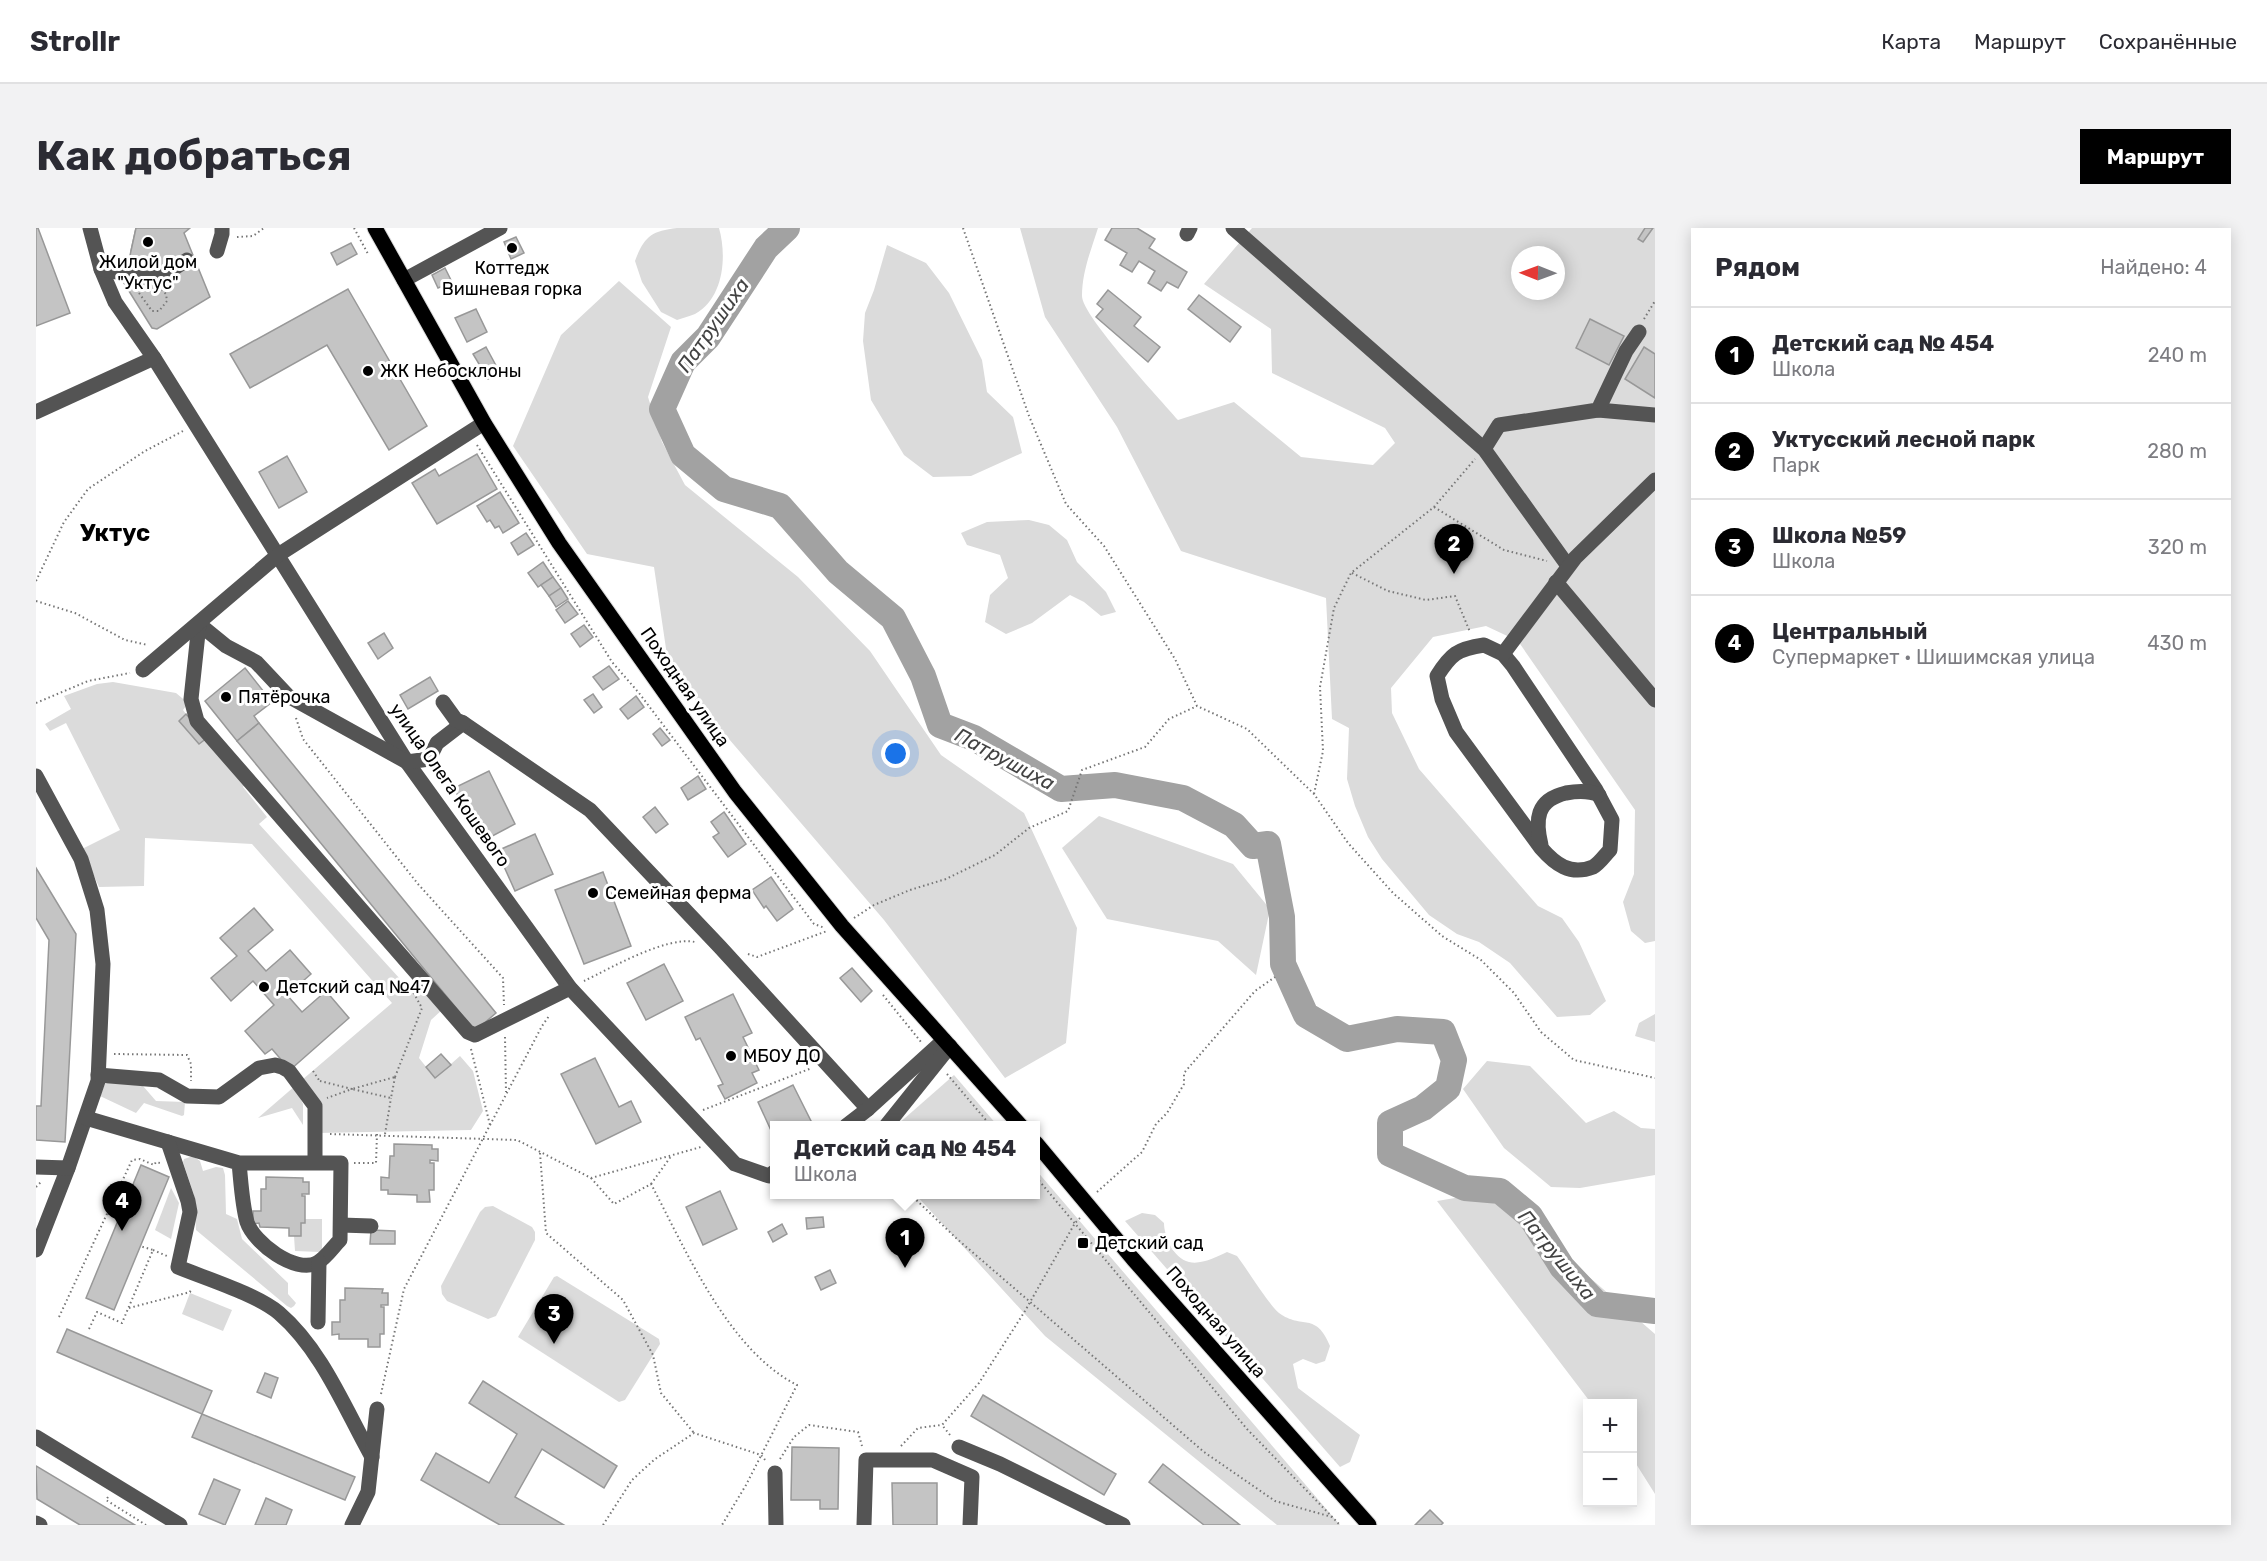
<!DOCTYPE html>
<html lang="ru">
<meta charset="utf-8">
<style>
:root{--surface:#fff;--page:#f2f2f3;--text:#2b2b33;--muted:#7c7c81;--line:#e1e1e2;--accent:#000}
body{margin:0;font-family:Rubik,sans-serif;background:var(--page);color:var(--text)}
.controls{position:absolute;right:18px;bottom:18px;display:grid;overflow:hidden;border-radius:0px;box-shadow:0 3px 15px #0003}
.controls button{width:54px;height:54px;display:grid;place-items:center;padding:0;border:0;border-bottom:2px solid var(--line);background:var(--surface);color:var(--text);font:30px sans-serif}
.compass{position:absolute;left:1475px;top:18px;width:54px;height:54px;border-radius:50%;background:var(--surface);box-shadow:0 3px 15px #0003;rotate:271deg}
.you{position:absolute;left:860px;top:526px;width:21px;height:21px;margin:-15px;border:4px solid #fff;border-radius:50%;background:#1a73e8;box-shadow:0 0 0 9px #1a73e833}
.badge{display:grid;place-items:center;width:39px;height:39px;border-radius:50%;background:var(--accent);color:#fff;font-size:20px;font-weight:700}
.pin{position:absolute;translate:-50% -50px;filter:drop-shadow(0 2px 3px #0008)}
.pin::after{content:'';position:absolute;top:32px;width:21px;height:18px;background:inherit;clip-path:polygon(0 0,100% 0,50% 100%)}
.popup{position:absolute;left:734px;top:893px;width:270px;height:78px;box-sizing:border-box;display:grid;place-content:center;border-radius:0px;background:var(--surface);filter:drop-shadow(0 2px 4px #0005);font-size:20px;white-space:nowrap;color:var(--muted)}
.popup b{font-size:22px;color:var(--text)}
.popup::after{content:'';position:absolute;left:50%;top:100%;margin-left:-12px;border:12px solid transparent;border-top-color:var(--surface)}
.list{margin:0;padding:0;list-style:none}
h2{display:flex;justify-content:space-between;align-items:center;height:78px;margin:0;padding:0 24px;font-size:26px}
h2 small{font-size:20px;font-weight:400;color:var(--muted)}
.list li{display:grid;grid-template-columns:39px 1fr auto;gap:18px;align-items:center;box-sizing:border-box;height:96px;padding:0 24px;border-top:2px solid var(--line)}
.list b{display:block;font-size:22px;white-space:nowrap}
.list p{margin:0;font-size:20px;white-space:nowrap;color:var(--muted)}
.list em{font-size:20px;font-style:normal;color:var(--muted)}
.map{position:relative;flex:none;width:1619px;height:1297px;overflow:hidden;border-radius:0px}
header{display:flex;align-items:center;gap:36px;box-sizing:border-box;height:84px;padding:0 30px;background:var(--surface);border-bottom:2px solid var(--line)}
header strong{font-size:28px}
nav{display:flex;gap:33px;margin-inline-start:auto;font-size:21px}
.intro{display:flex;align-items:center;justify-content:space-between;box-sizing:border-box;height:144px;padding:0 36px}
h1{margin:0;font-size:42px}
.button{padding:15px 27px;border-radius:0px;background:var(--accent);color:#fff;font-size:21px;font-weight:700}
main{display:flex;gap:36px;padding:0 36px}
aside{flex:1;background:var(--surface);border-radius:0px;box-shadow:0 3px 15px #0003}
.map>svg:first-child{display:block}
.green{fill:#dbdbdb;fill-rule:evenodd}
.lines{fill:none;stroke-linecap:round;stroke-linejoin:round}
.river{stroke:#a2a2a2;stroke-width:26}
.building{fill:#c4c4c4;stroke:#989898;stroke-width:1.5}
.major-casing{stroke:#dbdbdb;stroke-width:17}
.path{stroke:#767676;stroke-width:2;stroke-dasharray:1.5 3;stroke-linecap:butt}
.minor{stroke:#545454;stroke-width:15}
.major{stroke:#000;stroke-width:15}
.poi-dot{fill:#000;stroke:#fff;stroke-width:2}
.labels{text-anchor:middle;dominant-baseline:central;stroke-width:6;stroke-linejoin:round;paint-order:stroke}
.poi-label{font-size:18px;fill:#000;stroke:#fff;text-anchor:start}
.street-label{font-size:18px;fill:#000;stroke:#fff}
.water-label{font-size:20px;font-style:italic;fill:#434343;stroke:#fff}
.district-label{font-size:24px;font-weight:bold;fill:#000;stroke:#fff}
</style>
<header>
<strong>Strollr</strong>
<nav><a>Карта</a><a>Маршрут</a><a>Сохранённые</a></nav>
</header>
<div class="intro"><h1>Как добраться</h1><a class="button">Маршрут</a></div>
<main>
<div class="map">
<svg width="1619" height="1297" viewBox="0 0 1619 1297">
<rect width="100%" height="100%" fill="#fff"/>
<g class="green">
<path d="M641,0h42c8,28 5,70 -24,86 -5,2 -12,4 -18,6l-16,-8 -19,-30 -7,-21c9,-24 16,-30 42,-33z"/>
<path d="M984,0h78c-7,22 -16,44 -16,68 0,20 79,104 96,124l56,-18 67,55 72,8 22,-22 -10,-15 -113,-55 -1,-44 -67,-45 48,-56h403v713l-10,2 -14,-12 -8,-29 11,-28 1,-64 -117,-169 -32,-15 -53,11 -42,51 1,25 27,56 119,137 24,12 17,24 27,59 -16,14 -33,2 -47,-54 -31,-21 -22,-8 -28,-19 -47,-56 -14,-22 -13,-31 -8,-27 2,-51 -17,-9 -6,-121 -145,-47 -64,-124 -72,-110zM1484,27h36v36h-36z"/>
<path d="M851,17l39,18 23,30 33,67 5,32 26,25 9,36 -51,23 -38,1 -29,-22 -33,-55 -8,-59 2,-28 9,-23z"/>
<path d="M583,53l52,46 -23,70 14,45 23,43 113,92 72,74 71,104 83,58 53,115 -11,115 -61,35 -121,-158 -215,-251 -15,-102 -67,-13 -74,-108 48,-111z"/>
<path d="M993,292l20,5 18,15 10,22 29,30 10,20 -15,4 -17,-14 -14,-7 -38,28 -26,11 -21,-12 5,-27 18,-17 -8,-23 -33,-10 -6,-12 26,-11z"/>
<path d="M77,454l63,11 12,10 -5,7 3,4 -7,7 20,23 8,-6 39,45 -3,4 24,30 -8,7 152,167 11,-8 21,26 -12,11 -12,38 16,20 25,-22 13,15 10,40 -12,19 -153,3 -16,-53 90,-77 -140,-159 -107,-6 -1,48 -45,1 -17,-38 38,-19 -54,-107 -16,8 -5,-7 26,-15 -7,-13 33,-12z"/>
<path d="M1063,588l134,48 37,45 -14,66 -38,-34 -111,-22 -45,-71z"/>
<path d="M1619,786v28l-20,-6 4,-13z"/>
<path d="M1451,833l43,5 56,57 28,-12 27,17 14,1v46l-75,13 -29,-1 -47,-39 -41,-59z"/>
<path d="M918,847l43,50h-100z"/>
<path d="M74,854l33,4 13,15 29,1 -1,13 -2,1 -38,-13 -8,10 -36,-17 5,-12z"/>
<path d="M259,858l8,18v21l-11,-17 -34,10z"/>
<path d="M157,928l7,5 3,10 13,-4 7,1 2,7 1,39 11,5 5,20 46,44v11l8,9 -2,3 -3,2 -4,-2 -91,-76 -2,-35 -11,-33 1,-3z"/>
<path d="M1000,942l304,355h-63l-232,-189 -129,-141 120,-1z"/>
<path d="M135,960l8,15 -8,36 -16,-9z"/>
<path d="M1455,964l164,142v160l-22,-35 -1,-55 -41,-1 -154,-202z"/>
<path d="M457,978l39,21 3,5v8l-39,76 -8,3 -41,-18 -5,-7 -1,-8 39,-74 5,-5z"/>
<path d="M1106,985l13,2 9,8c0,13 9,35 25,39 12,3 27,-5 38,-10l10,4c10,13 32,49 42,57 23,17 37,-2 51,33l-5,15 -9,3 -13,-5 -10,5 5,24 62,47 -10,27 -10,5 -215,-246z"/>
<path d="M269,991h17v31l-2,2 -25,-1 -1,-15h7v-13h4z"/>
<path d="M521,1048l102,63 1,5 -35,56 -6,2 -101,-65 36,-60z"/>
<path d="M154,1065l42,17 -9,21 -41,-17z"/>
</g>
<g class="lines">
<path class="river" d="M751,0l-21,20 -58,89 -25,25 -21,47 21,46 41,34 56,17 58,66 55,46 30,58 17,49 34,13 87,51 54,-4 68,13 51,27 19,21 15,-2 14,73 1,47 23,51 41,24 50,-10 46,3 11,28 -6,28 -25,20 -33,15v31l75,34 35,3 30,25 32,51 35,37 58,7"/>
</g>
<g class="building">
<path d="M0,0h2l32,85 -34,13z"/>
<path d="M100,0h33l-8,29 -30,-6z"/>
<path d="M100,0h54l-6,5 26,64 -53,32 -5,-1 -28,-45z"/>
<path d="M1076,0h25l18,11 -6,9 38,24 -9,16 -11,-6 -6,9 -13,-8 7,-12 -16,-10 -7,11 -12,-7 7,-12 -22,-13z"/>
<path d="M1609,0h8l-10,14 -5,-3z"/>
<path d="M480,9l8,16 -13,6 -7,-17z"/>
<path d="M315,15l6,11 -20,11 -6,-12z"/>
<path d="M409,40l7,14 -14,6 -6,-13z"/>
<path d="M312,61l79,137 -38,24 -62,-105 -77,43 -20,-34z"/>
<path d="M1072,62l33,27 -7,9 26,21 -12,15 -52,-45 7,-8 -6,-5z"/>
<path d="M1163,67l42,32 -11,15 -42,-33z"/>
<path d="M440,81l11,23 -20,10 -12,-24z"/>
<path d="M1554,91l34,17 -15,29 -33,-17z"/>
<path d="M450,119l14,26 -12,6 -15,-25z"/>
<path d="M1608,119l11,7v44l-30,-19z"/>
<path d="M441,226l20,35 -60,35 -25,-41 23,-14 4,7z"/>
<path d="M251,228l20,36 -28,16 -20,-36z"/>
<path d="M464,264l19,31 -16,10 -4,-7 -4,2 -5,-8 -3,2 -10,-16z"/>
<path d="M490,305l8,12 -16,10 -7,-12z"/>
<path d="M507,334l10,15 -15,10 -10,-14z"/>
<path d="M517,349l8,11 -12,8 -8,-11z"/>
<path d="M525,360l7,11 -12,8 -7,-11z"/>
<path d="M532,373l10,13 -13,9 -9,-13z"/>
<path d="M548,397l9,12 -13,10 -9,-13z"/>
<path d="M348,405l9,15 -15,11 -10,-16z"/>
<path d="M573,438l10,13 -16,11 -10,-13z"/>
<path d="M209,440l27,34 -18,14 5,7 -22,18 -32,-40z"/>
<path d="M394,449l8,14 -30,18 -8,-14z"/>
<path d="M557,466l9,13 -8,6 -10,-13z"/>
<path d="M600,468l8,11 -16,12 -8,-10z"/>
<path d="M150,486l21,24 -8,6 -20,-23z"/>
<path d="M223,495l237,290 -21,18 -238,-290z"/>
<path d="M624,500l10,12 -8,6 -9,-12z"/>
<path d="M453,543l26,53 -34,18 -27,-54z"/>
<path d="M662,548l8,13 -18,11 -7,-12z"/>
<path d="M619,579l13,17 -12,9 -13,-16z"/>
<path d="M688,584l22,32 -18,13 -15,-20 6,-4 -8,-11z"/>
<path d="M499,606l18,40 -38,17 -18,-40z"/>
<path d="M0,640l40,66 -11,208 -29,-2v-34h5l8,-166 -13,-22z"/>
<path d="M567,644l28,74 -47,18 -29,-74z"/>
<path d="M735,649l22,32 -16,12 -11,-15 -2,2 -12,-18z"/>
<path d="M218,680l19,22 -25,21 18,20 24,-21 21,24 -24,21 15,17 24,-21 23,27 -59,52 -18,-21 -7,5 -20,-23 29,-26 -21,-24 -22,20 -20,-23 26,-22 -17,-18z"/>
<path d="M628,736l19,37 -37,19 -19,-37z"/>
<path d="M816,740l20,23 -11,11 -21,-24z"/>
<path d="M697,766l19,39 -9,4 16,33 -7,3 5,10 -32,16 -7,-13 5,-2 -23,-46 -4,2 -11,-23z"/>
<path d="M405,826l10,11 -16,13 -9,-11z"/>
<path d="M559,830l24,49 12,-6 10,21 -45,22 -35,-70z"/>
<path d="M757,857l19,38 -6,3h-32v11l-16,-35z"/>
<path d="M358,916l38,1v4h6v12l-8,-1v3h4v27h-5l1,12h-13v-7l-29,-1v-4h-7v-13l8,1 1,-22h4z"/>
<path d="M105,937l28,12 -55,133 -28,-12z"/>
<path d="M230,949l37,1v4h6v12h-7v2h3v27h-4v13h-12v-8l-29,-1 -1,-4 -6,1v-13h8v-22h5z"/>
<path d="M684,963l17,38 -34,16 -17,-38z"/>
<path d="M787,989l1,10 -17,2 -1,-11z"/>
<path d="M746,996l5,10 -14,8 -5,-10z"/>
<path d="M335,1002l24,1v13h-25z"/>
<path d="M794,1042l6,13 -15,7 -6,-13z"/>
<path d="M309,1060l38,1 -1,4h6v12h-7v2h3v27h-4v13h-12v-8h-29v-5l-7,1v-13h8v-22h5z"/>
<path d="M31,1101l145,62 -10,23 -145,-62z"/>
<path d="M229,1145l13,5 -7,20 -14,-6z"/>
<path d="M447,1153l134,85 -13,22 -62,-39 -27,48 49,28h-64l-79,-45 15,-27 53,30 28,-49 -48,-31z"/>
<path d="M947,1167l133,79 -12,21 -133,-79z"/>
<path d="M166,1186l153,63 -10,23 -153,-63z"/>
<path d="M756,1219l47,1 -1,61h-18v-9h-29z"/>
<path d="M1127,1236l77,61h-36l-55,-43z"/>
<path d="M0,1238l99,59h-55l-43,-26z"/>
<path d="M178,1251l26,11 -15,35 -26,-11z"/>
<path d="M856,1255h45v42h-44z"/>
<path d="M230,1270l26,12 -6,15h-31z"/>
<path d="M1394,1282l13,13 -2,2h-26z"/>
</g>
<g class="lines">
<defs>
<g id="major">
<path d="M339,0l109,195 75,120 176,249 107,134 179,200"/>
<path d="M1000,915l97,116 236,266"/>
</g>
</defs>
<use href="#major" class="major-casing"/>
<g class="path">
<path d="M318,0l14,26"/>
<path d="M927,0l66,188 37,88 38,42 71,113 22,47 50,23 67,65 34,49 45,50 49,43 39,24 33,33 27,39 33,28 81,18"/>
<path d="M201,9l16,-1 11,-8"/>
<path d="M103,65l13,18h7l8,-10 -1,-7 -4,-4"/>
<path d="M1608,91l11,-18"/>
<path d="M441,217l135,217 27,31 175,231 11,4"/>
<path d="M1398,279l70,43 43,11"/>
<path d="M1316,345l36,18 38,9 29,-4 15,36"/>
<path d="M0,353l28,-59 24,-33 57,-38 38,-20"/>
<path d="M0,373l39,12 50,27 23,5"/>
<path d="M0,475l52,-22 42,-8"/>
<path d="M260,490l7,21 115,145 85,94 1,27"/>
<path d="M1278,566l9,-43 -3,-64 14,-79 17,-35 83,-66 41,-48"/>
<path d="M818,690l20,-13 36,-15 36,-11 49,-24 34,-27 39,-17 14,-41 63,-23 24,-28 28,-13"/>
<path d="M712,726l9,3 70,-26"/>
<path d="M548,753c27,-13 82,-45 111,-39"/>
<path d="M847,767l38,47"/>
<path d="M469,809l1,55"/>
<path d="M435,821l19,76"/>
<path d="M78,826l73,1 4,9v17"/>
<path d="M277,843l6,9"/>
<path d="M911,846l44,52"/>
<path d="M359,849l27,-69 -10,-18"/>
<path d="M359,849l-4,21 -39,-9z"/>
<path d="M284,853l32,8 -25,9"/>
<path d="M667,882l109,-42"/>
<path d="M294,906l187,6 74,38 110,-31"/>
<path d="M349,906l6,-36"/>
<path d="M504,925l6,80 77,67 30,55 8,38 33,40"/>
<path d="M318,935h22l1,-29"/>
<path d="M1000,949l211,252 93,96"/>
<path d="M555,950l23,26 37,-20c35,66 77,166 146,201l-51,100 -24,40"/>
<path d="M615,956l21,-29"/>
<path d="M0,959l5,-5"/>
<path d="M1061,964l45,-40 14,-28 11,-11 17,-29v-11l71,-82 20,-14"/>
<path d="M874,966l46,44 248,214 71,49 57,16"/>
<path d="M117,1022l14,6"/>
<path d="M93,1080l61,-16 1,-3"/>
<path d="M23,1089l73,-157 8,-1 14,6 2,-3 4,1"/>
<path d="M53,1101l8,-17 25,11 31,-73 -13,-4"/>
<path d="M345,1166l23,-105 138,-263 7,-10"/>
<path d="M914,1207l-8,-10 37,-42 46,-72 50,-88 6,-6"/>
<path d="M865,1218l17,-18 23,-3"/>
<path d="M744,1231l14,-22 15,-12 49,7 4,14"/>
<path d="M72,1269l-2,3 40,25"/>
<path d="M567,1297l29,-45 23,-21 39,-26 67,22 5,6"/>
</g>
<g class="minor">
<path d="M54,0l11,41 14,33 39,56 253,404 163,226 165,176 34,12 5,-4"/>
<path d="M1197,0l251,221 84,117"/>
<path d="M1151,6l3,-6"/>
<path d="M181,23l5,-17v-6"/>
<path d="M65,41l50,10 14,-5 22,-14"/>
<path d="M368,52l96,-52"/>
<path d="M1562,182l57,5"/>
<path d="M0,184l118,-54"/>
<path d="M1448,221l15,-24 99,-15 28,-59 13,-19"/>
<path d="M1520,354l99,118"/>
<path d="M163,396l27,22 30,16 32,34 119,66 22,-3 8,-16 26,-20 127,87 130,137 148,162"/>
<path d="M163,396l-8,75 6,22 271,311 7,3 95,-47"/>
<path d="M1448,417l19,9 10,12 83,124 16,30 -2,30c-5,5 -11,14 -17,17 -23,9 -38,-3 -52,-19l-85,-116 -14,-33 -5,-23c14,-22 20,-27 47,-31z"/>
<path d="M1467,426l72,-96 80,-78"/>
<path d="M107,442l135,-115 206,-132"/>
<path d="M407,474l13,18 7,3"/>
<path d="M0,548l45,83 16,51 6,54 -5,117 -30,87 -32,82"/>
<path d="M1505,617c-6,-25 -5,-45 25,-52 11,-2 22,-3 33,2"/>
<path d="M62,847l61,5 28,16 32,1 40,-29 16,-3 7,2 7,4 26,35v56"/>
<path d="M50,890l153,45c2,19 3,41 8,59 7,21 48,52 70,41 9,-5 16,-16 23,-23l1,-77h-102"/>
<path d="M810,898l22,-17 76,-69"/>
<path d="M850,898l64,-80"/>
<path d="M132,914l20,59 2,11 -12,55c29,12 78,27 101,46 43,37 66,96 93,144"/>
<path d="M0,939l32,1"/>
<path d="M305,997l30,1"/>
<path d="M282,1094l1,-60"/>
<path d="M0,1209l144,88"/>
<path d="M923,1219l41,17 123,61"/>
<path d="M739,1245l1,52"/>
<path d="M0,1295l4,2"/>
<path d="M316,1297l16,-33 9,-83"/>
<path d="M828,1297l2,-65h67l39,17 -2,48"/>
</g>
<use href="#major" class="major"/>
</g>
<g class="poi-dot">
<circle cx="112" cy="14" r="6"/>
<circle cx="476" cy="20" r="6"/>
<circle cx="332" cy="143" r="6"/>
<circle cx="190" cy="469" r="6"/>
<circle cx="557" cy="665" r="6"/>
<circle cx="228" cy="759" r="6"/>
<circle cx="695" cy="828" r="6"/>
<rect x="1041" y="1009" width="12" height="12" rx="3"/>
</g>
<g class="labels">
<g class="poi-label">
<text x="112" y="34" text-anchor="middle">Жилой дом<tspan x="112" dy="21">"Уктус"</tspan></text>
<text x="476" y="40" text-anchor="middle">Коттедж<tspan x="476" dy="21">Вишневая горка</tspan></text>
<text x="344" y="143">ЖК Небосклоны</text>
<text x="202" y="469">Пятёрочка</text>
<text x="569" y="665">Семейная ферма</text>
<text x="240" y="759">Детский сад №47</text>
<text x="707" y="828">МБОУ ДО</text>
<text x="1059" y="1015">Детский сад</text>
</g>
<g class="street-label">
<text transform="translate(649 459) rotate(55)">Походная улица</text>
<text transform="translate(414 557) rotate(55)">улица Олега Кошевого</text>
<text transform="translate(1180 1094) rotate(49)">Походная улица</text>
</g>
<g class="water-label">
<text transform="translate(677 97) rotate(-55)">Патрушиха</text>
<text transform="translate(969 531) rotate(28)">Патрушиха</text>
<text transform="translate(1521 1027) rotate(51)">Патрушиха</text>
</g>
<g class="district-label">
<text x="79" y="305">Уктус</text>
</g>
</g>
</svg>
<div class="controls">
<button>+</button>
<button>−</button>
</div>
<svg class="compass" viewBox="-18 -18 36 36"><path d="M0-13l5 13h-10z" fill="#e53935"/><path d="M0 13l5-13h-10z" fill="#7c7c81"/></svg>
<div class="you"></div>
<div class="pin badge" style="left:869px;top:1040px">1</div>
<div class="popup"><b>Детский сад № 454</b>Школа</div>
<div class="pin badge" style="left:1418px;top:346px">2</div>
<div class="pin badge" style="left:518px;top:1116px">3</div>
<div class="pin badge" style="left:86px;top:1003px">4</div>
</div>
<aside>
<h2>Рядом<small>Найдено: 4</small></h2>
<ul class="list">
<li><span class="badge">1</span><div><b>Детский сад № 454</b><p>Школа</p></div><em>240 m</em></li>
<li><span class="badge">2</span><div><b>Уктусский лесной парк</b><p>Парк</p></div><em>280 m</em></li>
<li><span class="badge">3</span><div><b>Школа №59</b><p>Школа</p></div><em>320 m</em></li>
<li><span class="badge">4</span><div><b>Центральный</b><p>Супермаркет · Шишимская улица</p></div><em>430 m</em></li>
</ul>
</aside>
</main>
